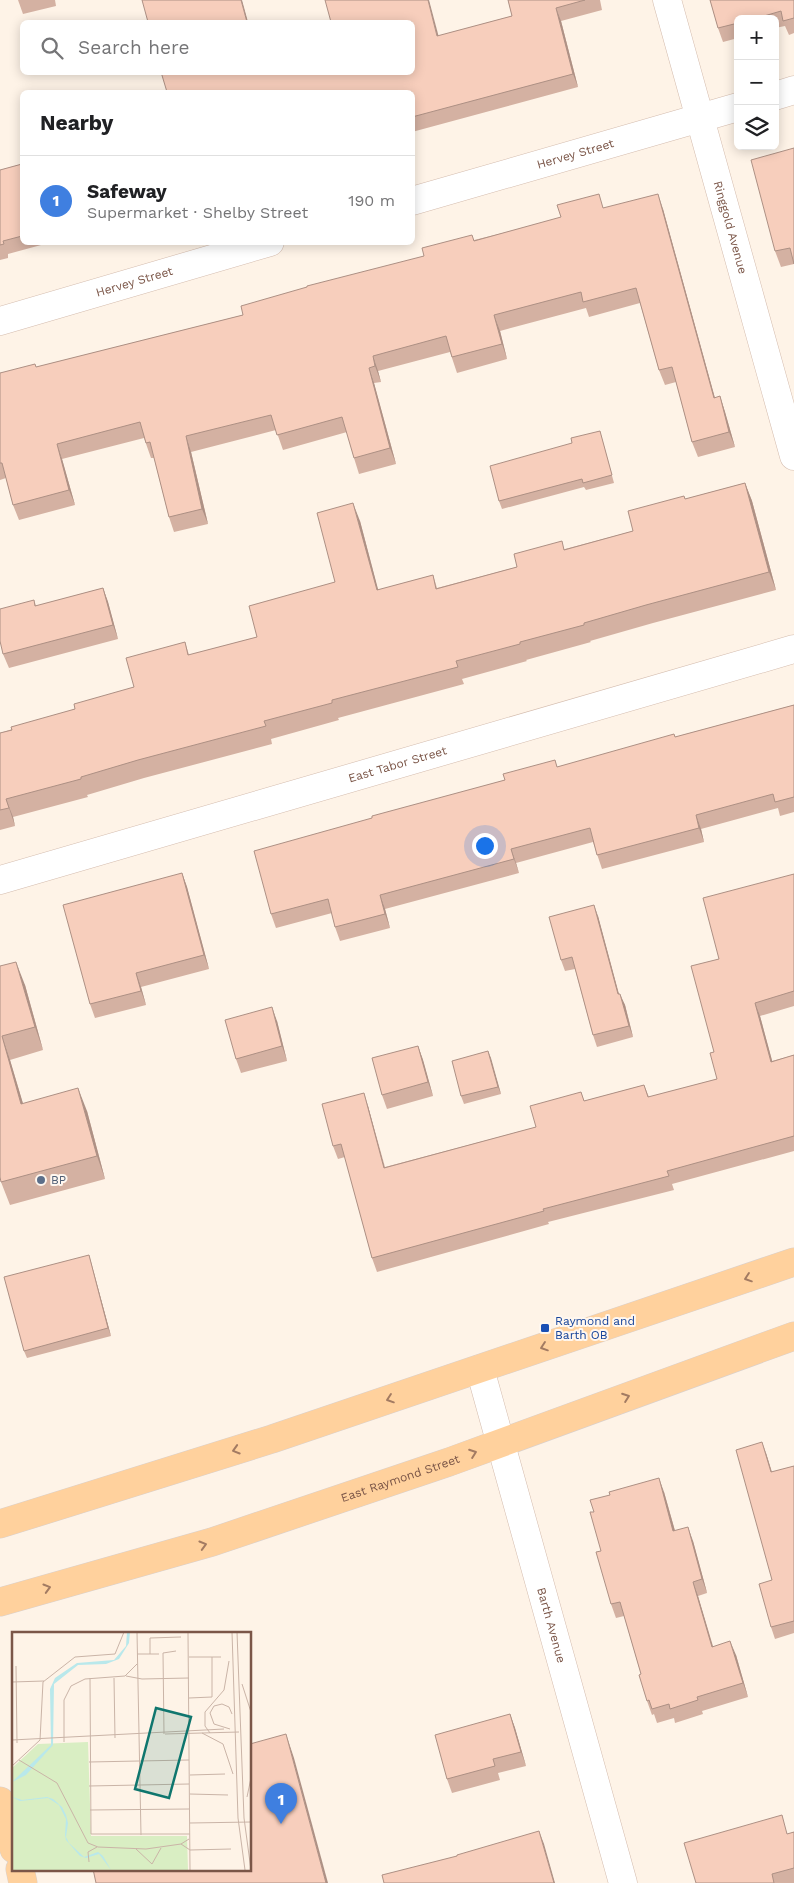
<!DOCTYPE html>
<meta charset="utf-8">
<style>
:root{--surface:#fff;--page:#f2f2f2;--text:#202124;--muted:#757577;--line:#e0e0e0;--accent:#b45309}
body{margin:0;font-family:"Work Sans",sans-serif;background:var(--page);color:var(--text)}
.controls{position:absolute;right:15px;top:15px;display:grid;overflow:hidden;border-radius:8px;box-shadow:0 2px 12px #0003}
.controls button{width:45px;height:45px;display:grid;place-items:center;padding:0;border:0;border-bottom:1px solid var(--line);background:var(--surface);color:var(--text);font:25px sans-serif}
.you{position:absolute;left:484px;top:845px;width:18px;height:18px;margin:-12px;border:4px solid #fff;border-radius:50%;background:#1a73e8;box-shadow:0 0 0 8px #1a73e833}
.badge{display:grid;place-items:center;width:32px;height:32px;border-radius:50%;background:var(--accent);color:#fff;font-size:16px;font-weight:700}
.pin{position:absolute;translate:-50% -41px;filter:drop-shadow(0 1px 2px #0008)}
.pin::after{content:'';position:absolute;top:26px;width:18px;height:15px;background:inherit;clip-path:polygon(0 0,100% 0,50% 100%)}
.list{margin:0;padding:0;list-style:none}
h2{display:flex;justify-content:space-between;align-items:center;height:65px;margin:0;padding:0 20px;font-size:21px}
h2 small{font-size:16px;font-weight:400;color:var(--muted)}
.list li{display:grid;grid-template-columns:32px 1fr auto;gap:15px;align-items:center;box-sizing:border-box;height:90px;padding:0 20px;border-top:1px solid var(--line)}
.list b{display:block;font-size:19px;white-space:nowrap}
.list p{margin:0;font-size:16px;white-space:nowrap;color:var(--muted)}
.list em{font-size:16px;font-style:normal;color:var(--muted)}
.icon{flex:none;width:28px;height:28px;fill:none;stroke:currentColor;stroke-width:2;stroke-linecap:round;stroke-linejoin:round}
.map{position:relative;flex:none;width:794px;height:1883px;overflow:hidden}
.search{position:absolute;background:var(--surface);box-shadow:0 2px 12px #0003;left:20px;top:20px;width:395px;height:55px;display:flex;align-items:center;gap:12px;box-sizing:border-box;padding:0 18px;border-radius:8px;color:var(--muted);font-size:19px}
.panel{position:absolute;background:var(--surface);box-shadow:0 2px 12px #0003;left:20px;top:90px;width:395px;height:155px;border-radius:8px}
.map>svg:first-child{display:block}
.lines{fill:none;stroke-linecap:round;stroke-linejoin:round}
.minor-casing{stroke:#d4bcae;stroke-width:29}
.major-casing{stroke:#dad0cc;stroke-width:29}
.minor{stroke:#fff;stroke-width:28}
.major{stroke:#ffd19d;stroke-width:28}
.wall{fill:#d4b1a2}
.shaded-wall{fill:#ad9084}
.building{fill:#f7cebc;stroke:#ad9084}
.oneway{stroke:#a37b62}
.service-dot{fill:#5c6f8a;stroke:#fff7ef;stroke-width:2}
.transit-dot{fill:#1a4fb4;stroke:#fff7ef;stroke-width:2}
.labels{text-anchor:middle;dominant-baseline:central;stroke-width:4;stroke-linejoin:round;paint-order:stroke}
.street-label{font-size:12px;fill:#7b5648;stroke:#fff7ef}
.service-label{font-size:12px;fill:#4e5e75;stroke:#fff7ef;text-anchor:start}
.transit-label{font-size:12px;fill:#164399;stroke:#fff7ef;text-anchor:start}
.inset-road{fill:none;stroke:#cab4a7;stroke-width:1}
.view{fill:#0f766e;fill-opacity:0.15;stroke:#0f766e;stroke-width:2.5}
.inset-edge{fill:none;stroke:#7b5648;stroke-width:2.5}
</style>
<div class="map">
<svg width="794" height="1883" viewBox="0 0 794 1883">
<rect width="100%" height="100%" fill="#fef3e7"/>
<g class="lines">
<defs>
<g id="minor">
<path id="s1" d="M667,0l127,456"/>
<path d="M775,96l19,-6"/>
<path id="s2" d="M412,201l326,-94"/>
<path id="s3" d="M0,321l270,-79"/>
<path id="s4" d="M0,880l794,-231"/>
<path id="s5" d="M480,1369l143,514"/>
</g>
<g id="major">
<path d="M0,1524l272,-85 522,-177"/>
<path id="s6" d="M0,1602l212,-60 237,-80 345,-126"/>
<path d="M0,1801l14,48"/>
<path d="M20,1869l3,14"/>
</g>
</defs>
<use href="#minor" class="minor-casing"/>
<use href="#major" class="major-casing"/>
<use href="#minor" class="minor"/>
<use href="#major" class="major"/>
</g>
<g class="wall">
<path d="M18,0h37l1,6 -33,8z"/>
<path d="M508,0h92l2,10 -41,11 17,66 -166,45v-60l26,-36 74,-20z"/>
<path d="M710,0h84v33l-5,2 -4,-9 -10,2v-9h-37v19l-15,4 -5,-14z"/>
<path d="M794,148v116l-13,3 -6,-16z"/>
<path d="M22,164v78h30l-44,12v4l-8,2v-90z"/>
<path d="M604,208l59,1 52,189 5,-2 5,16 10,35 -37,10 -6,-15 -16,-60 -11,3 -6,-15 -19,-67 -51,14 -3,-9 -86,23 7,28 -50,14 -7,-21 -72,19 3,11 -7,1 22,81 -37,10 -5,-16 -7,-26 -64,18 -7,-20 -85,22 17,72 -34,8 -5,-15 -15,-59h-3l-7,-20 -82,21 13,46 -56,15 -6,-15 -7,-27 -6,2v-107l37,-6 206,-52 231,-75z"/>
<path d="M600,431l14,52 -28,7 -2,-3 -82,22 -3,-8 73,-58z"/>
<path d="M745,483l7,18 24,89 -123,33 -63,18 1,1 -65,18 1,1 -65,18 2,5 -126,34 1,2 -68,19 1,5 -128,34 -57,17 1,2 -75,20 2,9 -15,4v-97l75,-24 59,-22 51,-45 4,13 68,-18 78,-55 25,-61 18,69 55,-15 4,13 80,-21 48,-18 68,-18 52,-32z"/>
<path d="M103,588l5,14 10,37 -109,29 -6,-14 31,-54 2,6z"/>
<path d="M794,705v107l-14,4 -2,-8 -77,21 3,13 -102,27 -9,-27 -77,21 3,10 -134,36 5,19 -50,13 -5,-14 -3,-14 -56,15 -5,-14 101,-96 133,-38 50,-20 2,7 118,-30z"/>
<path d="M182,873l5,14 22,82 -68,18 5,18 -51,13 -5,-14z"/>
<path d="M794,874v132l-34,10 12,45 22,-6v96l-122,33 2,6 -126,32 1,2 -172,48 -5,-14 -27,-101 -7,2 -5,-13 35,-40 17,61 151,-40 45,-35 3,9 60,-16 5,12 68,-18 -3,-27 5,-93z"/>
<path d="M598,916l21,78 6,11 8,32 -36,10 -4,-12 -18,-66 -10,2 -4,-11z"/>
<path d="M0,966l25,19 18,65 -33,10 13,44 64,7 18,68 -95,26 -9,-23z"/>
<path d="M277,1021l10,40 -46,12 -5,-14z"/>
<path d="M418,1046l5,14 10,36 -46,13 -5,-14z"/>
<path d="M488,1051l13,43 -37,10 -3,-8z"/>
<path d="M89,1255l22,81 -84,22 -3,-7z"/>
<path d="M766,1453l6,19 22,-6v167l-19,6 -4,-12 1,-47z"/>
<path d="M664,1492l11,39 18,10 13,48 1,4 -9,3 15,50 23,9 12,42 -46,14 1,3 -28,9 -1,-5 -17,5 -3,-9 -2,1 -5,-14 -6,-27 -17,-58 -8,2 -5,-14 -10,-53z"/>
<path d="M510,1714l5,14 11,38 -28,7 2,7 -48,13 -5,-14z"/>
<path d="M794,1832v51h-98l92,-49z"/>
</g>
<g class="shaded-wall">
<path d="M241,0h1l6,22h-1z"/>
<path d="M428,0h1l13,49 -5,-13z"/>
<path d="M556,8l5,13 17,66 -5,-13z"/>
<path d="M658,194l5,15 56,204 -5,-15z"/>
<path d="M494,315l6,16 7,28 -5,-15z"/>
<path d="M373,356l5,15 3,11 -6,-16z"/>
<path d="M369,368l5,15 22,81 -6,-16z"/>
<path d="M720,396l5,16 10,35 -6,-15z"/>
<path d="M186,436l5,16 17,72 -6,-15z"/>
<path d="M57,444l5,15 13,46 -6,-15z"/>
<path d="M745,483l7,18 24,89 -7,-18z"/>
<path d="M353,503l7,18 23,87 -6,-18z"/>
<path d="M103,588l5,14 10,37 -5,-14z"/>
<path d="M6,799l7,18 2,9z"/>
<path d="M696,815l5,14 3,13 -5,-14z"/>
<path d="M511,849l5,14 3,10 -5,-14z"/>
<path d="M182,873l5,14 22,82 -5,-14z"/>
<path d="M380,895l5,14 5,19 -5,-14z"/>
<path d="M594,905l4,11 24,90 -4,-12z"/>
<path d="M16,962l9,23 18,65 -8,-23z"/>
<path d="M136,973l5,14 5,18 -5,-14z"/>
<path d="M620,994l5,11 8,32 -4,-11z"/>
<path d="M755,1003l5,13 16,59 -5,-13z"/>
<path d="M272,1007l5,14 10,40 -5,-15z"/>
<path d="M2,1036l8,24 20,67 -9,-23z"/>
<path d="M418,1046l5,14 10,36 -5,-14z"/>
<path d="M488,1051l3,7 10,36 -3,-7z"/>
<path d="M78,1088l9,23 18,68 -8,-23z"/>
<path d="M364,1093l4,13 20,75 -4,-13z"/>
<path d="M89,1255l2,7 20,74 -3,-8z"/>
<path d="M762,1442l4,11 9,30 -4,-11z"/>
<path d="M659,1478l5,14 15,53 -6,-14z"/>
<path d="M688,1527l5,14 13,48 1,4 -5,-14z"/>
<path d="M693,1582l5,14 19,65 -5,-14z"/>
<path d="M730,1641l6,14 12,42 -5,-14z"/>
<path d="M510,1714l5,14 11,38 -5,-14z"/>
<path d="M286,1734l8,24 34,125h-2z"/>
<path d="M539,1831l5,13 11,39h-1z"/>
</g>
<g class="building">
<path d="M142,0h99l6,22h-99z"/>
<path d="M325,0h103l9,36 75,-20 -4,-16h77l-29,8 17,66 -161,43v-25h-245l-6,-20h251v-50h-81z"/>
<path d="M710,0h84v18l-11,3 -2,-10 -27,8h-16v4l-20,5z"/>
<path d="M794,148v116l-4,-16 -15,3 -24,-91z"/>
<path d="M22,164v72l-19,5 1,3 -4,1v-75z"/>
<path d="M599,194l4,14 55,-14 56,204 6,-2 9,36 -37,10 -20,-75 -13,3 -23,-82 -53,14 -2,-10 -87,23 8,29 -50,13 -6,-21 -73,20 2,10 -6,2 21,80 -36,10 -12,-41 -65,18 -6,-20 -85,21 16,73 -33,8 -19,-75 -4,1 -6,-21 -83,22 12,46 -56,15 -11,-42h-2v-90l35,-9 1,3 207,-52 -2,-9 66,-19v-1l117,-30 -2,-8 50,-13 2,6 87,-24 -4,-12z"/>
<path d="M600,431l12,44 -29,8 -1,-4 -83,22 -9,-35 82,-23 -1,-5z"/>
<path d="M745,483l24,89 -123,33 -62,18v2l-64,17v2l-64,17 2,6 -126,33v3l-68,18 2,5 -128,34 -57,17v2l-75,20 3,9 -9,2v-77l12,-3 -1,-3 64,-18 -1,-5 60,-17 -8,-29 59,-16 3,13 69,-18 -8,-31 86,-24 -18,-69 36,-10 24,87 56,-15 3,14 81,-22 -3,-13 48,-13 2,9 69,-19 -5,-20 56,-15 1,3z"/>
<path d="M103,588l10,37 -110,29 -3,-13v-32l34,-9 1,6z"/>
<path d="M794,705v92l-19,5 -2,-8 -77,21 3,13 -102,27 -7,-27 -79,21 3,10 -134,36 5,19 -50,13 -7,-28 -57,15 -17,-63 118,-33v-2l133,-36 -2,-6 52,-14 2,7 117,-33 1,3z"/>
<path d="M182,873l22,82 -68,18 5,18 -51,13 -27,-99z"/>
<path d="M794,874v117l-39,12 16,59 23,-7v81l-127,35 2,5 -126,33 1,2 -172,47 -31,-114 -8,2 -11,-42 42,-11 20,75 152,-41 -6,-21 51,-14 3,9 60,-16 4,12 69,-18 -7,-26 4,-1 -23,-86 28,-7 -16,-61z"/>
<path d="M594,905l24,89h2l9,32 -36,9 -21,-78 -11,3 -12,-43z"/>
<path d="M16,962l19,65 -33,9 19,68 57,-16 19,68 -96,26 -1,-5v-211z"/>
<path d="M272,1007l10,39 -46,13 -11,-39z"/>
<path d="M418,1046l10,36 -46,13 -10,-37z"/>
<path d="M488,1051l10,36 -37,9 -9,-35z"/>
<path d="M89,1255l19,73 -84,23 -20,-74z"/>
<path d="M762,1442l9,30 23,-6v155l-23,6 -12,-43 13,-4 -36,-130z"/>
<path d="M659,1478l14,53 15,-4 13,48 1,4 -9,3 19,65 18,-6 13,42 -46,14 1,3 -28,9 -1,-5 -17,5 -3,-9 -2,1 -8,-26 2,-1 -21,-72 -9,2 -15,-52 5,-1 -11,-39h4l-4,-12 20,-5 -1,-3z"/>
<path d="M510,1714l11,38 -28,7 2,7 -48,13 -12,-44z"/>
<path d="M286,1734l40,149h-230l-3,-14h157v-125z"/>
<path d="M782,1815l5,19 7,-2v36l-22,6 2,9h-78l-12,-40z"/>
<path d="M539,1831l15,52h-170l-2,-8 75,-19v-1z"/>
</g>
<defs><path id="oneway-chevron" d="M-2-3.5L2.5 0L-2 3.5" fill="none" stroke-width="1.6" stroke-linecap="round" stroke-linejoin="round" transform="scale(1.25)"/></defs>
<g class="oneway">
<use href="#oneway-chevron" transform="translate(748 1278) rotate(161)"/>
<use href="#oneway-chevron" transform="translate(544 1347) rotate(161)"/>
<use href="#oneway-chevron" transform="translate(626 1397) rotate(-20)"/>
<use href="#oneway-chevron" transform="translate(390 1399) rotate(161)"/>
<use href="#oneway-chevron" transform="translate(236 1450) rotate(163)"/>
<use href="#oneway-chevron" transform="translate(473 1453) rotate(-20)"/>
<use href="#oneway-chevron" transform="translate(203 1545) rotate(-16)"/>
<use href="#oneway-chevron" transform="translate(47 1588) rotate(-16)"/>
</g>
<circle class="service-dot" cx="41" cy="1180" r="5"/>
<rect class="transit-dot" x="540" y="1323" width="10" height="10" rx="2.5"/>
<g class="labels">
<g class="street-label">
<text stroke="none"><textPath href="#s2" startOffset="170">Hervey Street</textPath></text>
<text stroke="none"><textPath href="#s1" startOffset="236">Ringgold Avenue</textPath></text>
<text stroke="none"><textPath href="#s3" startOffset="140">Hervey Street</textPath></text>
<text stroke="none"><textPath href="#s4" startOffset="414">East Tabor Street</textPath></text>
<text stroke="none"><textPath href="#s6" startOffset="419">East Raymond Street</textPath></text>
<text stroke="none"><textPath href="#s5" startOffset="266">Barth Avenue</textPath></text>
</g>
<g class="service-label">
<text x="51" y="1180">BP</text>
</g>
<g class="transit-label">
<text x="555" y="1321">Raymond and<tspan x="555" dy="14">Barth OB</tspan></text>
</g>
</g>
<g transform="translate(12 1632)">
<rect width="239" height="239" fill="#fef3e7"/>
<path d="M76,110l3,94h96l1,34h-176v-102l26,-24z" fill="#d9eec3"/>
<path d="M115,0h3l-1,11 -10,16 -13,5 -28,1 -24,19 -1,61 -27,30 -14,7 39,-37 -1,-56 5,-11 22,-15 37,-3 12,-14zM0,165l10,3 25,-3 6,2 9,8 4,8 2,8 -2,14 3,6 15,14 14,-5 5,4 8,14 -12,-16 -13,4 -6,-2 -14,-16 -1,-5 1,-16 -7,-14 -11,-7 -28,3z" fill="#b9e8eb"/>
<path class="inset-road" d="M125,0l4,203M220,0l6,186 7,52M225,0l7,186 7,52M176,1l2,237M239,2v21M125,22h22M138,22v-16l31,-1M177,25h32M4,34l1,77M114,44l16,3 47,-1M78,46l1,156h99M102,46l1,60M0,50l32,-1M230,52l9,28M177,66l23,-1v-40M218,97l-16,-5 -4,-11 4,-7 8,-2 7,3 3,7M190,101l21,11 10,30M198,101l-5,-7v-14l19,-22 5,-29M152,102l-1,-81 13,-2M153,102l74,-2M0,108l212,-11M52,110v-42l7,-14 14,-7 40,-3 12,-12M7,128l38,23 31,60 10,4 48,2 35,-5 8,-5M77,130l100,-2M0,134l28,-26 3,-58 32,-25 40,-3 9,-22M178,143l35,-1M77,154l100,-2M178,162l38,1M235,165l4,-19M78,178l99,-1M178,191l61,-1M169,212l9,6 41,-1M124,217l16,15 9,-16M77,230l-1,-10 9,-5"/>
<path class="view" d="M144,76l35,9 -22,81 -34,-9z"/>
<rect width="239" height="239" class="inset-edge"/>
</g>
</svg>
<div class="controls">
<button>+</button>
<button>−</button>
<button><svg class="icon" aria-label="layers" viewBox="0 0 24 24"><path d="M12 4l9 5-9 5-9-5zM3 14l9 5 9-5"/></svg></button>
</div>
<div class="you"></div>
<div class="pin badge" style="left:281px;top:1824px;background:#3f7fe0">1</div>
<div class="search"><svg class="icon" aria-label="search" viewBox="0 0 24 24"><circle cx="10" cy="10" r="6"/><path d="M15 15l6 6"/></svg>Search here</div>
<section class="panel">
<h2>Nearby<small></small></h2>
<ul class="list">
<li><span class="badge" style="background:#3f7fe0">1</span><div><b>Safeway</b><p>Supermarket · Shelby Street</p></div><em>190 m</em></li>
</ul>
</section>
</div>
